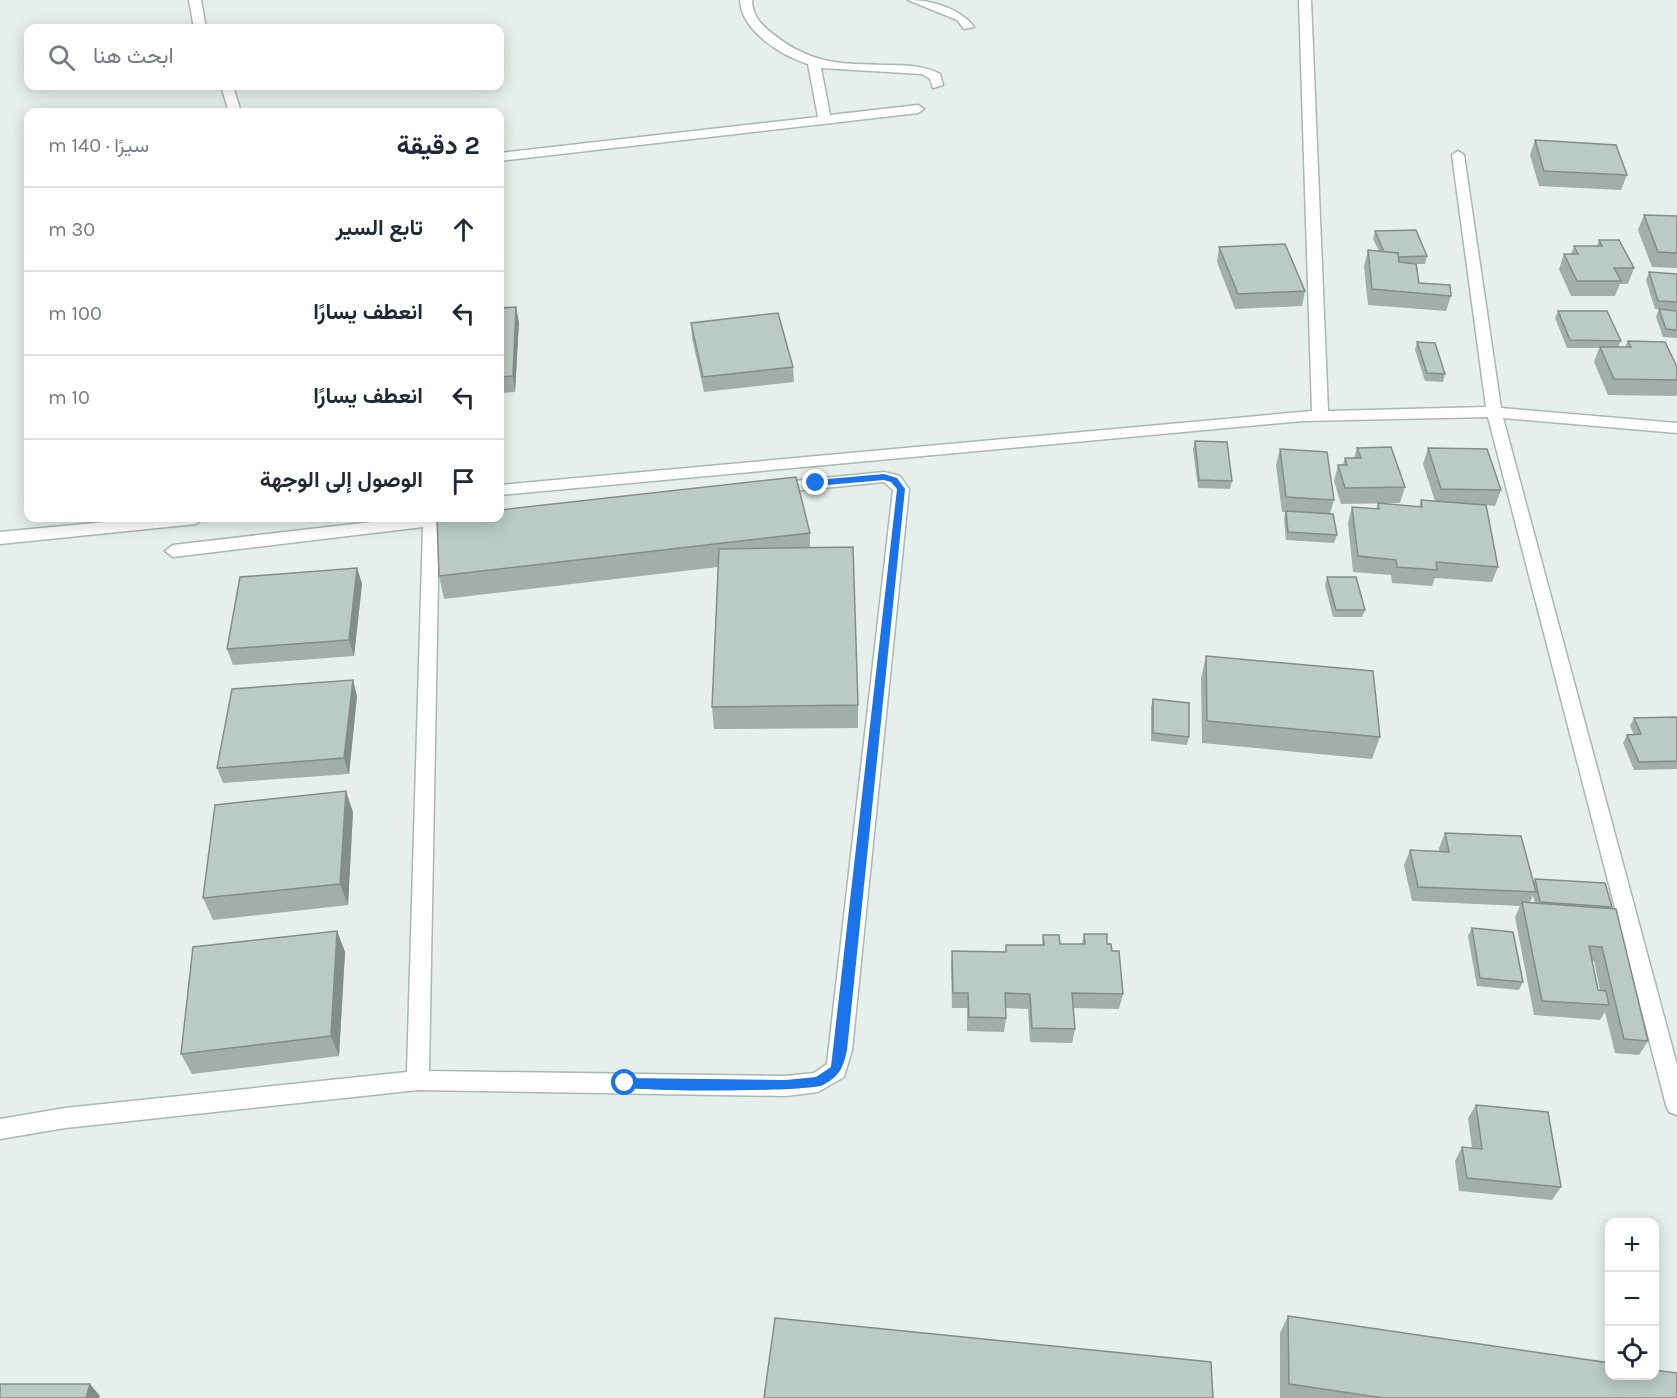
<!DOCTYPE html>
<html lang="ar">
<meta charset="utf-8">
<style>
:root{--surface:#fff;--page:#f6f6f7;--text:#1f2937;--muted:#747a83;--line:#e0e1e3}
body{margin:0;font-family:Karla,Vazirmatn,sans-serif;background:var(--page);color:var(--text);direction:rtl}
.controls{position:absolute;right:18px;bottom:18px;display:grid;overflow:hidden;border-radius:12px;box-shadow:0 3px 15px #0003}
.controls button{width:54px;height:54px;display:grid;place-items:center;padding:0;border:0;border-bottom:2px solid var(--line);background:var(--surface);color:var(--text);font:30px sans-serif}
.stop{position:absolute;width:18px;height:18px;margin:-14px;border:4px solid #1a73e8;border-radius:50%;background:#fff}
.stop.end{background:#1a73e8;border-color:#fff;box-shadow:0 2px 6px #0008}
.list{margin:0;padding:0;list-style:none}
h2{display:flex;justify-content:space-between;align-items:center;height:78px;margin:0;padding:0 24px;font-size:26px}
h2 small{font-size:20px;font-weight:400;color:var(--muted)}
.list li{display:grid;grid-template-columns:39px 1fr auto;gap:18px;align-items:center;box-sizing:border-box;height:84px;padding:0 24px;border-top:2px solid var(--line)}
.list b{display:block;font-size:22px;white-space:nowrap}
.list em{font-size:20px;font-style:normal;color:var(--muted)}
.icon{flex:none;width:33px;height:33px;fill:none;stroke:currentColor;stroke-width:2;stroke-linecap:round;stroke-linejoin:round}
.map{position:relative;flex:none;width:1677px;height:1398px;overflow:hidden;direction:ltr}
.search{position:absolute;background:var(--surface);box-shadow:0 3px 15px #0003;left:24px;top:24px;width:480px;height:66px;display:flex;align-items:center;gap:15px;box-sizing:border-box;padding:0 21px;border-radius:12px;color:var(--muted);font-size:22px}
.panel{position:absolute;background:var(--surface);box-shadow:0 3px 15px #0003;left:24px;top:108px;width:480px;height:414px;border-radius:12px;direction:rtl}
.map>svg:first-child{display:block}
.lines{fill:none;stroke-linecap:round;stroke-linejoin:round}
.service-casing{stroke:#a8b8b2;stroke-width:3}
.minor-casing{stroke:#a8b8b2;stroke-width:3}
.service{fill:#fff;fill-rule:evenodd}
.minor{fill:#fff;fill-rule:evenodd}
.wall{fill:#a1aea9;fill-rule:evenodd}
.shaded-wall{fill:#838d89}
.building{fill:#bbcac4;stroke:#838d89;stroke-width:1.5}
.route{fill:#1a73e8}
</style>
<div class="map">
<svg width="1677" height="1398" viewBox="0 0 1677 1398">
<rect width="100%" height="100%" fill="#e6efeb"/>
<g class="lines">
<defs>
<g id="service">
<path d="M189,0h12l5,28h-12z"/>
<path d="M740,0h12c0,15 9,25 21,34 37,30 67,30 113,31 19,0 37,0 54,9l3,11 -10,3 -3,-9 -8,-5 -101,-6 9,47 88,-10 6,4 -6,4 -418,48v-8l318,-36 -10,-53c-26,-8 -67,-33 -68,-64z"/>
<path d="M908,0c23,0 52,8 66,27l-10,2 -7,-9z"/>
<path d="M221,86h12l8,26h-12z"/>
</g>
<g id="minor">
<path d="M1299,0h12l17,411 158,-4 -34,-252 6,-4 6,4 37,253 176,15v10l-174,-15 174,647v50l-8,-3 -3,-7 -178,-688 -185,4 -803,74v-10l812,-74z"/>
<path d="M884,472l16,4 9,13 -57,561 -8,27 -26,15 -32,4 -368,-6 -353,38 -65,11v-20l65,-11 342,-36 16,-545 -250,30 -8,-6 8,-6 233,-27h63l-8,6 -22,1 -10,546 357,5 28,-3 13,-9 66,-574 -9,-8 -111,11 -8,-5 8,-5z"/>
<path d="M147,518h57l-8,6 -196,20v-12z"/>
</g>
</defs>
<use href="#service" class="service-casing"/>
<use href="#minor" class="minor-casing"/>
<use href="#service" class="service"/>
<use href="#minor" class="minor"/>
</g>
<g class="wall">
<path d="M1535,140l92,35 -6,15 -82,-4 -9,-31z"/>
<path d="M1644,215l33,1v52l-25,-1 -14,-37z"/>
<path d="M1375,231l52,25 -2,8h-8l2,19 32,13 -5,15 -78,-6 -4,-39 4,-16 11,1 -6,-12z"/>
<path d="M1599,240l35,28 -6,16h-8l-5,12h-44l-12,-27 5,-15h7l3,-8h23z"/>
<path d="M1219,247l86,44 -3,15 -67,3 -18,-47z"/>
<path d="M1649,272l28,2v36l-22,-1 -9,-29z"/>
<path d="M500,308l19,14 -4,70 -15,1z"/>
<path d="M1659,309l18,2v27l-14,-1 -7,-20z"/>
<path d="M1558,311l63,30 -3,6h7l3,-6 49,26v27l-1,2 -68,-1 -14,-33 5,-14h-32l-12,-30z"/>
<path d="M691,323l102,44 1,15 -90,10 -12,-54z"/>
<path d="M1417,342l28,32 -2,8 -18,-1 -10,-31z"/>
<path d="M1195,441l37,40 -2,8 -32,-1 -5,-39z"/>
<path d="M1357,448l48,39 -5,16 -59,1 -7,-23 4,-16h5l2,-7h9z"/>
<path d="M1428,448l73,42 -6,16 -9,-1 12,62 -6,15 -57,-4 -3,8 -40,-3 -1,-8 -38,-3 -5,-49 4,-16 24,2 2,-6 41,4 2,-7 14,1 -12,-37z"/>
<path d="M1280,449l54,51 -4,14 7,21 -3,8 -48,-3 -2,-21 1,-7h-3l-6,-47z"/>
<path d="M810,533v14l48,158v23l-144,1 -2,-22 6,-140 -274,32 -5,-23z"/>
<path d="M357,568l5,16 -8,72 -121,9 -6,-16z"/>
<path d="M1327,577l38,33 -3,7h-29l-8,-32z"/>
<path d="M1206,656l174,81 -8,22 -170,-16 -1,-65z"/>
<path d="M357,696l-8,78 -126,9 -6,-15z"/>
<path d="M1153,699l36,38 -2,8 -36,-4v-34z"/>
<path d="M1634,718l43,1v50l-43,1 -11,-27 4,-8h7l-4,-9z"/>
<path d="M353,812l-5,93 -135,15 -10,-22z"/>
<path d="M1445,833l88,49 2,-3 77,28 -1,2 37,132 -9,14 -24,-2 -10,-41 -5,8 -66,-5 -19,-98 5,-11 -108,-5 -8,-36 6,-15 29,1v-3zM1533,896l2,7 -5,-1zM1592,961h2l6,29h-2z"/>
<path d="M1472,928l51,54 -4,8 -42,-4 -9,-50z"/>
<path d="M337,931l8,21 -6,104 -147,18 -11,-20z"/>
<path d="M1084,934l23,10 5,7 11,43 -4,15 -46,-1 2,21 -3,14 -42,-1 -2,-33 -22,-1v10l-2,14 -37,-1v-23h-15l-1,-42 1,-15 53,1 1,-7h36l1,-10 17,9h22z"/>
<path d="M1476,1105l85,82 -9,13 -93,-9 -4,-30 7,-14 10,1 -4,-30z"/>
<path d="M1288,1316l389,82h-397v-65z"/>
</g>
<g class="shaded-wall">
<path d="M516,307l3,15 -4,70 -2,-16z"/>
<path d="M357,568l5,16 -8,72 -5,-16z"/>
<path d="M353,680l4,16 -8,78 -5,-16z"/>
<path d="M346,791l7,21 -5,93 -8,-21z"/>
<path d="M337,931l8,21 -6,104 -8,-20z"/>
<path d="M90,1384l10,12 -1,2h-13z"/>
</g>
<g class="building">
<path d="M1535,140l81,5 11,30 -83,-4z"/>
<path d="M1644,215l33,1v37l-19,-1z"/>
<path d="M1416,230l11,26 -29,1v-4l-14,-1 -9,-21z"/>
<path d="M1599,240h20l15,28h-20l7,13h-44l-13,-27h14l-4,-8h28z"/>
<path d="M1285,244l20,47 -67,3 -19,-47z"/>
<path d="M1368,250l30,3 1,9 17,2 3,19 31,2 1,11 -79,-7z"/>
<path d="M1649,272l28,2v28l-19,-1z"/>
<path d="M516,307l-3,69 -13,1v-69z"/>
<path d="M1659,309l18,2v19l-11,-1z"/>
<path d="M1558,311h49l14,30 -51,-1z"/>
<path d="M778,313l15,54 -90,10 -12,-54z"/>
<path d="M1628,341l37,1 12,25v13l-63,-1 -14,-32h31z"/>
<path d="M1417,342l18,1 10,31 -18,-1z"/>
<path d="M1195,441l32,1 5,39 -33,-1z"/>
<path d="M1391,447l14,40 -60,1 -7,-23h9l-2,-7h16l-4,-10z"/>
<path d="M1428,448l59,1 14,41 -60,-1z"/>
<path d="M1280,449l47,3 7,48 -48,-3z"/>
<path d="M796,477l14,56 -371,43 -2,-58h63v-8z"/>
<path d="M1421,500l65,5 12,62 -62,-5 1,8 -40,-3 -1,-7 -38,-4 -6,-49 27,2 -1,-6 44,4z"/>
<path d="M1286,511l47,3 4,21 -49,-3z"/>
<path d="M853,547l5,158 -146,2 7,-158z"/>
<path d="M357,568l-8,72 -122,9 13,-72z"/>
<path d="M1327,577h29l9,33h-29z"/>
<path d="M1206,656l167,15 7,66 -173,-16z"/>
<path d="M353,680l-9,78 -127,10 15,-79z"/>
<path d="M1153,699l36,4v34l-36,-4z"/>
<path d="M1676,717l1,2v42l-38,1 -12,-27 14,-1 -7,-16z"/>
<path d="M346,791l-6,93 -137,14 12,-93z"/>
<path d="M1445,833l76,3 15,56 -118,-5 -8,-37 39,2z"/>
<path d="M1535,879l70,4 7,24 -72,-5z"/>
<path d="M1522,902l94,7 32,132 -24,-2 -22,-92 -13,-1 9,44 8,1 3,14 -67,-4z"/>
<path d="M1472,928l41,4 10,50 -43,-4z"/>
<path d="M337,931l-6,105 -150,18 12,-107z"/>
<path d="M1084,934h23v10h4l1,7h7l4,43 -51,-1 3,36 -43,-1 -2,-34 -25,-1 1,25 -37,-1 -1,-24h-15l-1,-42 54,1v-7h38l-1,-10h16l1,9h25z"/>
<path d="M1476,1105l72,7 13,75 -94,-9 -5,-31 20,2z"/>
<path d="M1288,1316l322,47v13h44v-6l23,3v25h-293l-95,-14z"/>
<path d="M775,1318l436,44 2,36h-449z"/>
<path d="M0,1384h90l-4,14h-86z"/>
</g>
<path class="route" d="M884,474l13,4 8,11 -58,561c-4,18 -7,26 -24,35 -13,7 -186,7 -202,2v-8l4,-1 161,2 30,-3 15,-10 66,-578 -6,-7 -7,-2 -68,6 -4,-3 4,-3z"/>
</svg>
<div class="controls">
<button>+</button>
<button>−</button>
<button><svg class="icon" aria-label="locate" viewBox="0 0 24 24"><circle cx="12" cy="12" r="6"/><path d="M12 2v4M12 18v4M2 12h4M18 12h4"/></svg></button>
</div>
<div class="stop" style="left:625px;top:1083px"></div>
<div class="stop end" style="left:816px;top:483px"></div>
<div class="search"><svg class="icon" aria-label="search" viewBox="0 0 24 24"><circle cx="10" cy="10" r="6"/><path d="M15 15l6 6"/></svg>ابحث هنا</div>
<section class="panel">
<h2>2 دقيقة<small>سيرًا · 140 m</small></h2>
<ul class="list">
<li><svg class="icon" aria-label="ahead" viewBox="0 0 24 24"><path d="M12 20V5M6 11l6-6 6 6"/></svg><div><b>تابع السير</b></div><em>30 m</em></li>
<li><svg class="icon" aria-label="left" viewBox="0 0 24 24"><path d="M17 20v-9H6M10 6l-5 5 5 5"/></svg><div><b>انعطف يسارًا</b></div><em>100 m</em></li>
<li><svg class="icon" aria-label="left" viewBox="0 0 24 24"><path d="M17 20v-9H6M10 6l-5 5 5 5"/></svg><div><b>انعطف يسارًا</b></div><em>10 m</em></li>
<li><svg class="icon" aria-label="arrive" viewBox="0 0 24 24"><path d="M6 21V4h12l-3 4 3 4H6"/></svg><div><b>الوصول إلى الوجهة</b></div></li>
</ul>
</section>
</div>
